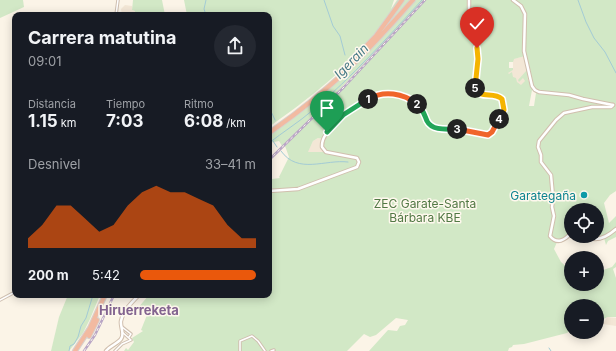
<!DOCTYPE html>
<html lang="es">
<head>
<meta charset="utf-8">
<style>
	:root { --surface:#171b24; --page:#242831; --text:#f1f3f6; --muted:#9ea1a6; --accent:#ea580c }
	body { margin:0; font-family:Inter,sans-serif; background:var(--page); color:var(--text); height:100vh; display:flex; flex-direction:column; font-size:15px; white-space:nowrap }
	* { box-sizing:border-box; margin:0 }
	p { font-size:13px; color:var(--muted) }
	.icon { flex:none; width:22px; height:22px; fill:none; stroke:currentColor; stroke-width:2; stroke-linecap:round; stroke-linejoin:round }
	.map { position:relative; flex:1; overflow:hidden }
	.details { position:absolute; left:12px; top:12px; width:260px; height:286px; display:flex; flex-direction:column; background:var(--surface); border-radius:8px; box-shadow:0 2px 10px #0003 }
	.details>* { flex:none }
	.tools { position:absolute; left:564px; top:203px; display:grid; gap:8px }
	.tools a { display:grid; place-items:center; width:40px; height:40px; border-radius:50%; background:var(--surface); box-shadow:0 2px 10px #0003; font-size:20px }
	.pin { position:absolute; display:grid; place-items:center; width:34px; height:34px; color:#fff; margin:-41px -17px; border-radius:50% 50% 50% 0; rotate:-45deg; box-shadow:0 0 4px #0007 }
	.pin .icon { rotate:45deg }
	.km { position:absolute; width:20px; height:20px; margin:-10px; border-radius:50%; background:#222; color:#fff; font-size:11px; line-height:20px; text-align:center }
	.round { display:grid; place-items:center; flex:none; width:42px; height:42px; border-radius:21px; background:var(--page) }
	.headline { display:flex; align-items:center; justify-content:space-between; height:68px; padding:0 16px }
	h1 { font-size:18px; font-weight:700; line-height:30px }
	.stats { display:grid; grid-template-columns:repeat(3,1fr); gap:6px; height:68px; padding:4px 16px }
	.stats div { display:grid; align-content:center }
	.stats b { font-size:17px; font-weight:700 }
	.stats small { font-size:11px; font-weight:400 }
	.stats p { font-size:11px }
	.chart { height:112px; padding:8px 16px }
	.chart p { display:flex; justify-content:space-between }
	.chart svg { width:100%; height:72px; margin-top:4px; fill:var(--accent); opacity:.7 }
	ul { padding:0 16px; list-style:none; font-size:13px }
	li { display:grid; grid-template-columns:64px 48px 1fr; align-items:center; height:30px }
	li i { height:10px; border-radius:5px; background:var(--accent) }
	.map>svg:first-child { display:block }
	.residential { fill:#f3e7d6 }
	.green { fill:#d2e8c6; fill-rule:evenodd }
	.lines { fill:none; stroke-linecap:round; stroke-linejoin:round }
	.stream { stroke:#a3cbd5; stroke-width:1 }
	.street-casing { stroke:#cfbfb0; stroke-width:3.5 }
	.secondary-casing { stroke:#d1bfae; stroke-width:4.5 }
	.highway-casing { stroke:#d8d1cd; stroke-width:6 }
	.street { stroke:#fff; stroke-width:1.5 }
	.secondary { stroke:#fff; stroke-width:2.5 }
	.highway { stroke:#f2baa1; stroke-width:4 }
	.rail-casing { stroke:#b8a5c5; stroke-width:2.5 }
	.rail { stroke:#fef8ed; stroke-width:1; stroke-dasharray:3; stroke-linecap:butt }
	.split-1-casing { stroke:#fff; stroke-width:8 }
	.split-2-casing { stroke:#fff; stroke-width:8 }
	.split-3-casing { stroke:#fff; stroke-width:8 }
	.split-4-casing { stroke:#fff; stroke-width:8 }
	.split-5-casing { stroke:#fff; stroke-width:8 }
	.split-6-casing { stroke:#fff; stroke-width:8 }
	.split-1 { stroke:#22a559; stroke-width:5 }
	.split-2 { stroke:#f0652b; stroke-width:5 }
	.split-3 { stroke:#22a559; stroke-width:5 }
	.split-4 { stroke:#f0652b; stroke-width:5 }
	.split-5 { stroke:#f5b400; stroke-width:5 }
	.split-6 { stroke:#f5b400; stroke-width:5 }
	.culture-dot { fill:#0f9aa8; stroke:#fef8ed; stroke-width:1.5 }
	.labels { text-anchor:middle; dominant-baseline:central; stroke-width:3; stroke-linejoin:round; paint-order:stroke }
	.culture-label { font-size:12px; fill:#0d838f; stroke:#fef8ed; text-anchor:end }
	.park-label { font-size:12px; fill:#527945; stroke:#fef8ed }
	.water-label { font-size:13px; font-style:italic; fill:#477986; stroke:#fef8ed }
	.neighbourhood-label { font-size:13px; font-weight:bold; fill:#836490; stroke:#fef8ed }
</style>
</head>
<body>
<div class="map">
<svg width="616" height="351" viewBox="0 0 616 351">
	<rect width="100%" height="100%" fill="#fbf4e7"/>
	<g class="residential">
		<path d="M125,5L132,6V10L135,11V15H122L121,9Z"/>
		<path d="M525,56L531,80L520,87L507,73L513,70V59Z"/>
		<path d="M318,138L323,139L327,152L307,153L313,141Z"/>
		<path d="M607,317L616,318V326L603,324Z"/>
	</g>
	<g class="green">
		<path d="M0,0H23L24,7L0,18Z"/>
		<path d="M133,0H162L165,15H135V11L132,10Z"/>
		<path d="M184,0H394L391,9L397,0H400C393,10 386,20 379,30C350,67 307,100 269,127V15H187Z"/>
		<path d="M404,0H411L375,40Z"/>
		<path d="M416,0H424L340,89L282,146L279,141L269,143V135C295,117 320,97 344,76C369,52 392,26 416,0Z"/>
		<path d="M426,0H616V191L610,195L604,203L609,223L616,216V237L608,241L606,245L604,238C596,239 590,241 584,236H597V210H571V235L565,240L557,242L554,249L561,262L571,271V284H597V272L612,267L616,262V267L613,269L616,278V319V317H607L606,318L600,320L597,322V306H571V330L567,333L524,344L513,345L512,347L509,348L508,351H369L388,330L397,331L400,326L405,325L408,320L396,318L376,335L370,337L364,334L347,351H124L126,348L128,350L134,342L132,338L143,331L141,330L147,315L137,309L149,295H269V192L272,190L269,189V188L272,185V179L280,178L279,177L289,157L285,146L338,94ZM525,56L531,80L528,81L527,70L518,80L519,82L523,78L525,81L521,85L517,82L516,78L513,77L512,72L509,74L508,73L513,70V68H509V62H513L514,59ZM532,90L536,93L534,106H529ZM318,138L323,139L322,147L325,152H308L313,141Z"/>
		<path d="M68,295H100L90,319L83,333L69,351H51L59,317Z"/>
	</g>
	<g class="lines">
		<g class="stream">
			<path d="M324,0L333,26L340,36L345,55"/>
			<path d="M578,0L586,22L594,38L605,52L616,73"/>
			<path d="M206,15L204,9L206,0"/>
			<path d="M269,107L275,120"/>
			<path d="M273,141L277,147"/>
			<path d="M269,143C283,132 299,122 313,110C352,77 387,38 422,0"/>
			<path d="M281,151C298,175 325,159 348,162"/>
			<path d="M549,348L551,351"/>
			<path d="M69,351L70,346L74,344L78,337L81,326L86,318L93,295"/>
		</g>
		<g class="street-casing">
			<g id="street">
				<path d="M116,15L118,0"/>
				<path d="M0,300L15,292"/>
				<path d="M122,327L131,334L129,337"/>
				<path d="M115,351L122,344L131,340L122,332"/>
				<path d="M240,351V341L252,336L258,341L265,351"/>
				<path d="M271,351L274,350"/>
			</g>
		</g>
		<g class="secondary-casing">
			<g id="secondary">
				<path d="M513,0L521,6L525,14L524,51L532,86L535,90L539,92L569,95L583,99L613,105"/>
				<path d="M269,191L298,189L357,167L359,162L357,158L326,152L322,147C321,136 332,127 339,119C344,114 350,110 356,107C363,102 370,97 377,95C391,90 410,96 420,106C425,112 425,123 432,127C441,132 453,128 462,129C471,131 484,138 492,133C494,130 494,127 496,124C499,117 511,102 498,96C492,93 487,96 482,95C478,94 477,92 475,89L478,54L469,20V0"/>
				<path d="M571,233C565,240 557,245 550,236L554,216L552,207L553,197L551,175L541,162V155L538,147L539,141L556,120L564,113L592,107H611L613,105"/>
				<path d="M586,236C596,243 608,236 616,229"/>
				<path d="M106,351C110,346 117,344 121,339C125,334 120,327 121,321C123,311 132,302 139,295"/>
			</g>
		</g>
		<g class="highway-casing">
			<g id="highway">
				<path d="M346,67L376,36L402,0"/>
				<path d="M269,133C299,112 328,89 354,63C375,43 394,21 413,0"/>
				<path d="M89,336L97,320"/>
				<path d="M75,351L90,328L105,295"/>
			</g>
		</g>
		<use href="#street" class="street"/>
		<use href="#secondary" class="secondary"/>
		<use href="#highway" class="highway"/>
		<g class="rail-casing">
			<g id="rail">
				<path d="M269,160L344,87L425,0"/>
				<path d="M84,351L95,335L114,295"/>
			</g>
		</g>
		<use href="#rail" class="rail"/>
	</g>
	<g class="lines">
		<g class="split-1-casing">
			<path id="split-1" d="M327,132L343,115L368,99"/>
		</g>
		<g class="split-2-casing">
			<path id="split-2" d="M368,99C384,90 403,93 417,104"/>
		</g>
		<g class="split-3-casing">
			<path id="split-3" d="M417,104C423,109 424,114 427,121C432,131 447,129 457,129"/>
		</g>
		<g class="split-4-casing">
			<path id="split-4" d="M457,129L488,135L492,132L499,119"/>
		</g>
		<g class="split-5-casing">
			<path id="split-5" d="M475,88C480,100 493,91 502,99L504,110L499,119"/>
		</g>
		<g class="split-6-casing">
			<path id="split-6" d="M475,88L478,59L477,48"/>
		</g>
		<use href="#split-1" class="split-1"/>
		<use href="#split-2" class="split-2"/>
		<use href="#split-3" class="split-3"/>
		<use href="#split-4" class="split-4"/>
		<use href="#split-5" class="split-5"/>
		<use href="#split-6" class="split-6"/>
	</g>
	<circle class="culture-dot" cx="584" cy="195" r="4"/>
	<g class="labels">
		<g class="culture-label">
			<text x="576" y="195">Garategaña</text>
		</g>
		<g class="park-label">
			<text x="425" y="203">ZEC Garate-Santa<tspan x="425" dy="14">Bárbara KBE</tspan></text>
		</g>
		<g class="water-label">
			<text transform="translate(351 61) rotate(-46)">Igerain</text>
		</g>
		<g class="neighbourhood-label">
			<text x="139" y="310">Hiruerreketa</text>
		</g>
	</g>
</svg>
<div class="tools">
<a><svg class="icon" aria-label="locate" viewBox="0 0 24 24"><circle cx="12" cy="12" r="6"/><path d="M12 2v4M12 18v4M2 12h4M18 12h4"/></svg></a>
<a>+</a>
<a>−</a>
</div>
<div class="pin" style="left:327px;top:132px;background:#1e9e55"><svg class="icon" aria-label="arrive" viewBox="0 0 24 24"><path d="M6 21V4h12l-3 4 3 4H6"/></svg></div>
<div class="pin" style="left:477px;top:48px;background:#d93025"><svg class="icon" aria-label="check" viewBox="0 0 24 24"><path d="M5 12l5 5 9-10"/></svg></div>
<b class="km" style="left:368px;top:99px">1</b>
<b class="km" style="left:417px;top:104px">2</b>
<b class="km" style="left:457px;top:129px">3</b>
<b class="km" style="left:499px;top:119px">4</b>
<b class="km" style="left:475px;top:88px">5</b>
<section class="details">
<div class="headline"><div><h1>Carrera matutina</h1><p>09:01</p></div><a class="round"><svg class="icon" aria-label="share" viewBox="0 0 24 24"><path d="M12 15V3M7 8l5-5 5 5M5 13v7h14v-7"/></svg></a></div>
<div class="stats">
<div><p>Distancia</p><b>1.15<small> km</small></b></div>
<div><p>Tiempo</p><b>7:03</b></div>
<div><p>Ritmo</p><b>6:08<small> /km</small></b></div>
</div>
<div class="chart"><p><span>Desnivel</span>33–41 m</p>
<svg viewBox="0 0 160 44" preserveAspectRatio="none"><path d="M0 44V38L10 30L20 18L30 18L40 26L50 34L60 30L70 18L80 10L90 6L100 10L110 10L120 14L130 18L140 30L150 38L160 38V44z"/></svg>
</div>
<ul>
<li><b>200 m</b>5:42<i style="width:100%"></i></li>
</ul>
</section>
</div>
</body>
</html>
